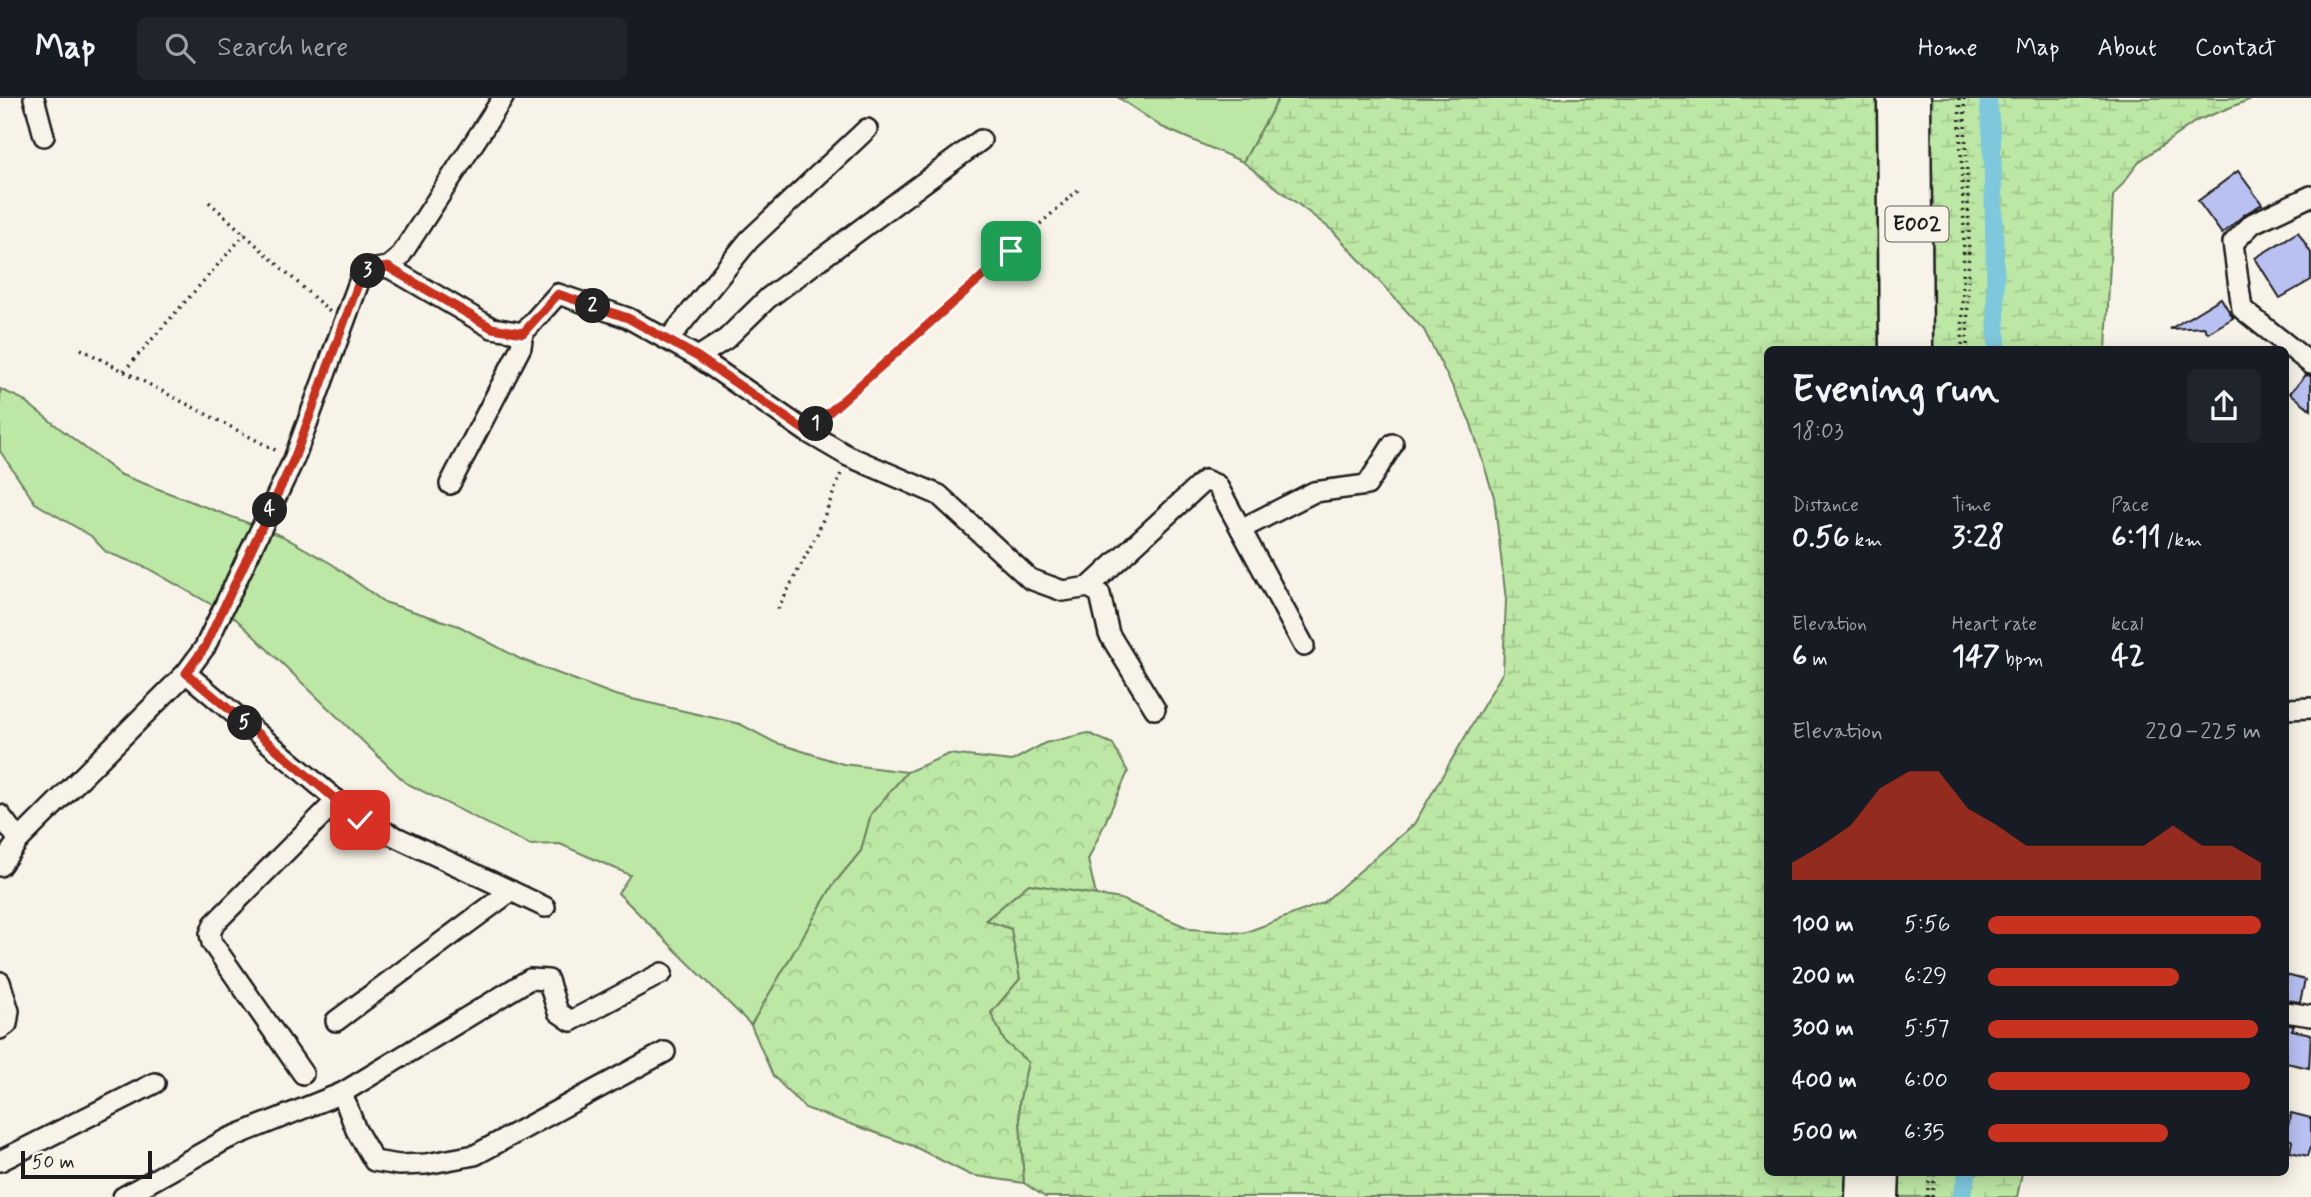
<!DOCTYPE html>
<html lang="en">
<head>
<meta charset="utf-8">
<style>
	:root { --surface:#171b24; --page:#20242c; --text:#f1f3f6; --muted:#9ea1a6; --line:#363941; --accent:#c8321e }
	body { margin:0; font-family:Mynerve,sans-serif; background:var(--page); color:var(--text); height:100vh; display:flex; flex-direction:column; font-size:26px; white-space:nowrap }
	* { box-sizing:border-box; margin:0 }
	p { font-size:23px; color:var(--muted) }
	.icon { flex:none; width:38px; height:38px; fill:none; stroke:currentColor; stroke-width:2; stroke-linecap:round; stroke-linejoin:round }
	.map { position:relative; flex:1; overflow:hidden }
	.sheet { position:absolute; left:1764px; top:248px; width:525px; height:830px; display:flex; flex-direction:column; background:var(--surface); border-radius:10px; box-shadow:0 4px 18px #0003 }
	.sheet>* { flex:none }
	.scale { position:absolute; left:21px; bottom:18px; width:131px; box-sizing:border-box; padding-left:7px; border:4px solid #1c1c1c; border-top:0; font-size:19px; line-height:24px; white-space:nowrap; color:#1c1c1c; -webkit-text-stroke:5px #f7f3e8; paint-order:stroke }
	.pin { position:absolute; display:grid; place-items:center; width:60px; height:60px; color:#fff; margin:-30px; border-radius:14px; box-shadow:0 4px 10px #0006 }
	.km { position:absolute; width:35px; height:35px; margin:-18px; border-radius:50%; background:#222; color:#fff; font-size:19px; line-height:35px; text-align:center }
	.round { display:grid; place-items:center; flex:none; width:74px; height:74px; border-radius:10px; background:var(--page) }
	.overview { display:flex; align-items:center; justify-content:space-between; height:119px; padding:0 28px }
	h1 { font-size:38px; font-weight:800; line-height:52px }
	.stats { display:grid; grid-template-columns:repeat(3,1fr); gap:10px; height:119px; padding:7px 28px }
	.stats div { display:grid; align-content:center }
	.stats b { font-size:30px; font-weight:800 }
	.stats small { font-size:19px; font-weight:400 }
	.stats p { font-size:19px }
	.chart { height:196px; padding:14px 28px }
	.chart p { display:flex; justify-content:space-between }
	.chart svg { width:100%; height:126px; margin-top:7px; fill:var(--accent); opacity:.7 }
	ul { padding:0 28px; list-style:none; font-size:23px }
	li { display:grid; grid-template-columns:112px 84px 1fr; align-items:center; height:52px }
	li i { height:18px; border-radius:9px; background:var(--accent) }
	header { display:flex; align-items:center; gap:42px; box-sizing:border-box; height:98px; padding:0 35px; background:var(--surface); border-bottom:2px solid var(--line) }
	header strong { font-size:33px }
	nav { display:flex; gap:38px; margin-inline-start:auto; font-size:24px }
	.search { width:490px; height:63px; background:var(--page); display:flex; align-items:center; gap:18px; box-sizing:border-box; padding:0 24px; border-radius:10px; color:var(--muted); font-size:26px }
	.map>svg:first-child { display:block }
	.grass { fill:#bde7a4; stroke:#6c8260; stroke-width:2 }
	.forest { fill:url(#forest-crowns); stroke:#6c8260; stroke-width:2 }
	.wetland { fill:url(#wetland-marsh); stroke:#6c8260; stroke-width:2 }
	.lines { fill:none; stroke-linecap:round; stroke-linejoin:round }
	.canal { stroke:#7dc8dd; stroke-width:18 }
	.building { fill:#b9c1f3; stroke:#1c1c1c; stroke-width:2 }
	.minor-casing { stroke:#1c1c1c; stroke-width:24 }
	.highway-casing { stroke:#1c1c1c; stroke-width:33 }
	.path { stroke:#1c1c1c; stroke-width:3.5; stroke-dasharray:2 5; stroke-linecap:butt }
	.minor { stroke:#f7f3e8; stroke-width:19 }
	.highway { stroke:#f7f3e8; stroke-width:28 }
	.route-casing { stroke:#fff; stroke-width:14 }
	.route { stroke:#c8321e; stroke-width:9 }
	.labels { text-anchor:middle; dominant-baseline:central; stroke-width:7; stroke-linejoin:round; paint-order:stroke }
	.shield { fill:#f7f3e8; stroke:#5e5c59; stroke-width:2 }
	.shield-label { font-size:21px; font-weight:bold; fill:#1c1c1c }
</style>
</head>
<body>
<header>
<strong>Map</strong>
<div class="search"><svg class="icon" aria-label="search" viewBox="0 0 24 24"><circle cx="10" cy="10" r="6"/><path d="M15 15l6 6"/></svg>Search here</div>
<nav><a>Home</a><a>Map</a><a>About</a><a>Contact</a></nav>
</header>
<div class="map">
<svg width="2311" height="1099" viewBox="0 0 2311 1099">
	<defs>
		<pattern id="forest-crowns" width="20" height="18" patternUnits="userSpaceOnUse" patternTransform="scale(1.75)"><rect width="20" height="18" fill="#bde7a4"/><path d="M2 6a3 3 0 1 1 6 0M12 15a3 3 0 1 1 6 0" fill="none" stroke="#a2c68d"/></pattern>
		<pattern id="wetland-marsh" width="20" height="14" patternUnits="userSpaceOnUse" patternTransform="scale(1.75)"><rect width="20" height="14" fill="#bde7a4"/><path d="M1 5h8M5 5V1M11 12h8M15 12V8" fill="none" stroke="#a2c68d"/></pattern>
	</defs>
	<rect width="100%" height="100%" fill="#f7f3e8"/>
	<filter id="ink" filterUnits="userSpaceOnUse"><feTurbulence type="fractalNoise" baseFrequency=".0143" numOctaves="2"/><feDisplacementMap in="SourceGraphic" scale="14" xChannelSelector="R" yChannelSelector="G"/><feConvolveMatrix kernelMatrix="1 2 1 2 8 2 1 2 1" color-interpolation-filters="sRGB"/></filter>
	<g filter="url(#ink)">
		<g class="grass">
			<path d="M1119,0H1279L1243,64L1162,29Z"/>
			<path d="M0,291L22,301L119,376L282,438L332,466L384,504L459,528L520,561L615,597L740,626L774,644L843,666L907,674L871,716L861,753L833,787L751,927L618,795L630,777L560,746L530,747L406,685L235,520L147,470L106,454L91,438L35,405L0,353Z"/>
		</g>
		<path class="forest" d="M1088,635L1113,646L1128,674L1088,762L1096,797L1029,786L986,822L1011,831L1020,881L991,915L1005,944L1028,964L1019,1006L1024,1085L970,1077L913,1048L805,1010L773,978L751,927L833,787L861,753L871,716L907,674L949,656L1012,663L1045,645Z"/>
		<path class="wetland" d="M1279,0H2254L2196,23L2140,63L2113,98L2106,252H1768V1074L2022,1075L2017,1099H1045L1024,1085L1019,1006L1028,964L1005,944L991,915L1020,881L1011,831L986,822L1029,786L1121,801L1191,831L1244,835L1323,805L1414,726L1503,574L1506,502L1494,399L1470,323L1424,232L1333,133L1243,64Z"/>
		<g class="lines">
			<g class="canal">
				<path d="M1988,0L1992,41L1997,252"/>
				<path d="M1961,1099L1968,1074"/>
			</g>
		</g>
		<g class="building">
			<path d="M2238,73L2262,106L2245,116L2222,136L2198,103Z"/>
			<path d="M2298,134L2311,155V182L2280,200L2255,160Z"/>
			<path d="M2221,200L2233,220L2208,235L2204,229L2170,231Z"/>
			<path d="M2306,277L2311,278V312L2290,295Z"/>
			<path d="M2286,877L2305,882L2300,904L2286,902Z"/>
			<path d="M2286,926L2294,928L2292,932L2311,936L2309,970L2286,965Z"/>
			<path d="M2291,1015L2311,1020V1049L2308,1058L2290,1054L2292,1043L2286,1039V1036Z"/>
		</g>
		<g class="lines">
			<g class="minor-casing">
				<g id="minor">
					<path d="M34,0L44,38"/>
					<path d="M2311,98L2253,125L2233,145L2242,211L2311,266"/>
					<path d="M388,169L492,230L523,235L558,196L628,220L698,259L807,334L848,358L939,397L1030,481L1063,493L1089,489L1100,496L1109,536L1155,611"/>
					<path d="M668,242L749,142L867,31"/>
					<path d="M698,259L726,241L768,200L981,42"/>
					<path d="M450,386L521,249L523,235"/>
					<path d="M1241,431L1314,394L1367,387L1393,346"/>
					<path d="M1089,489L1205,382L1217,387L1304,548"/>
					<path d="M186,575L360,722L545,809"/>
					<path d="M2286,611L2311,610"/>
					<path d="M0,717L19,742"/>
					<path d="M0,768L19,742L186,575L205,549L294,361L363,173L388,169L399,160L503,0"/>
					<path d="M0,884L9,913L7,926L0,931"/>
					<path d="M2286,914L2311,918"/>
					<path d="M336,923L511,793"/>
					<path d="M303,976L212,845L210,836L214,826L337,702"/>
					<path d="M342,995L356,1032L374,1063L399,1067L426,1066L475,1057L665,954"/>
					<path d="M0,1063L155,985"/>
					<path d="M123,1099L227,1041L342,995L530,881L548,882L558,914L571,923L662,875"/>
				</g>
			</g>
			<g class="highway-casing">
				<g id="highway">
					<path d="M1892,0L1894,252"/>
					<path d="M1916,0L1918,252"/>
					<path d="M1860,1099L1861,1074"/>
					<path d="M1884,1099L1885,1074"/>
				</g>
			</g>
			<g class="path">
				<path d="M1959,0L1964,129L1962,252"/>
				<path d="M1964,0L1969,129L1967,252"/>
				<path d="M209,104L330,214"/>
				<path d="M81,251L279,354"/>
				<path d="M124,273L245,136"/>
				<path d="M821,322L1078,92"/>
				<path d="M778,511L818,434L842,373"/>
				<path d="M1927,1099L1930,1074"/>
				<path d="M1932,1099L1935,1074"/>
			</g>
			<use href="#minor" class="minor"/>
			<use href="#highway" class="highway"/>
		</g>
	</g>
	<g class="lines" filter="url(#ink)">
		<g class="route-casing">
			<path id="route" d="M360,722L186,575L205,549L294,361L363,173L388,169L492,230L523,235L558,196L628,220L698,259L807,334L1011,153"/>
		</g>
		<use href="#route" class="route"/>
	</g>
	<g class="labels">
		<rect class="shield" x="1885.5" y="108.5" width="63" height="35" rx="5"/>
		<g class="shield-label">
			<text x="1917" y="126">E002</text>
		</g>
	</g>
</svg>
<div class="scale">50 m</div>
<div class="pin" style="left:1011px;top:153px;background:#1e9e55"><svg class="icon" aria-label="arrive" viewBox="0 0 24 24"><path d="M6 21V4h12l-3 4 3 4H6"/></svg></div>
<div class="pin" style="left:360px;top:722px;background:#d93025"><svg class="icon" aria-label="check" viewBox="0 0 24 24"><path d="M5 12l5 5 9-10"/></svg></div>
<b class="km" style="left:816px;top:326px">1</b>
<b class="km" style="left:593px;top:208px">2</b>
<b class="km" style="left:368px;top:173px">3</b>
<b class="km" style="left:270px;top:412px">4</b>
<b class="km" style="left:245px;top:625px">5</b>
<section class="sheet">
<div class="overview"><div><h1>Evening run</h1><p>18:03</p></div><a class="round"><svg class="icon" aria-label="share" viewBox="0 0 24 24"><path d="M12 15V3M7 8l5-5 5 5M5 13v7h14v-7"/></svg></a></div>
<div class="stats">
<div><p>Distance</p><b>0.56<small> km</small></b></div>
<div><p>Time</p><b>3:28</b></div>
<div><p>Pace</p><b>6:11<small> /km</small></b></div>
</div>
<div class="stats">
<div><p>Elevation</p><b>6<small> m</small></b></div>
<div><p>Heart rate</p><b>147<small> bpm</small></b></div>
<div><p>kcal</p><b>42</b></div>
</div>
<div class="chart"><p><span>Elevation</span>220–225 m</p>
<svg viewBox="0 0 160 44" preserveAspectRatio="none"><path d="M0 44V38L10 32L20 25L30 12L40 6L50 6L60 19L70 25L80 32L90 32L100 32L110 32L120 32L130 25L140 32L150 32L160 38V44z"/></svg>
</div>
<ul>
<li><b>100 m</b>5:56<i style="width:100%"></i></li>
<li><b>200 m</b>6:29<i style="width:70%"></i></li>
<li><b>300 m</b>5:57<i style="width:99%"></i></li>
<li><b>400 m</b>6:00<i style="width:96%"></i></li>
<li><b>500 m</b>6:35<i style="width:66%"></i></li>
</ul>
</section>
</div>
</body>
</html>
